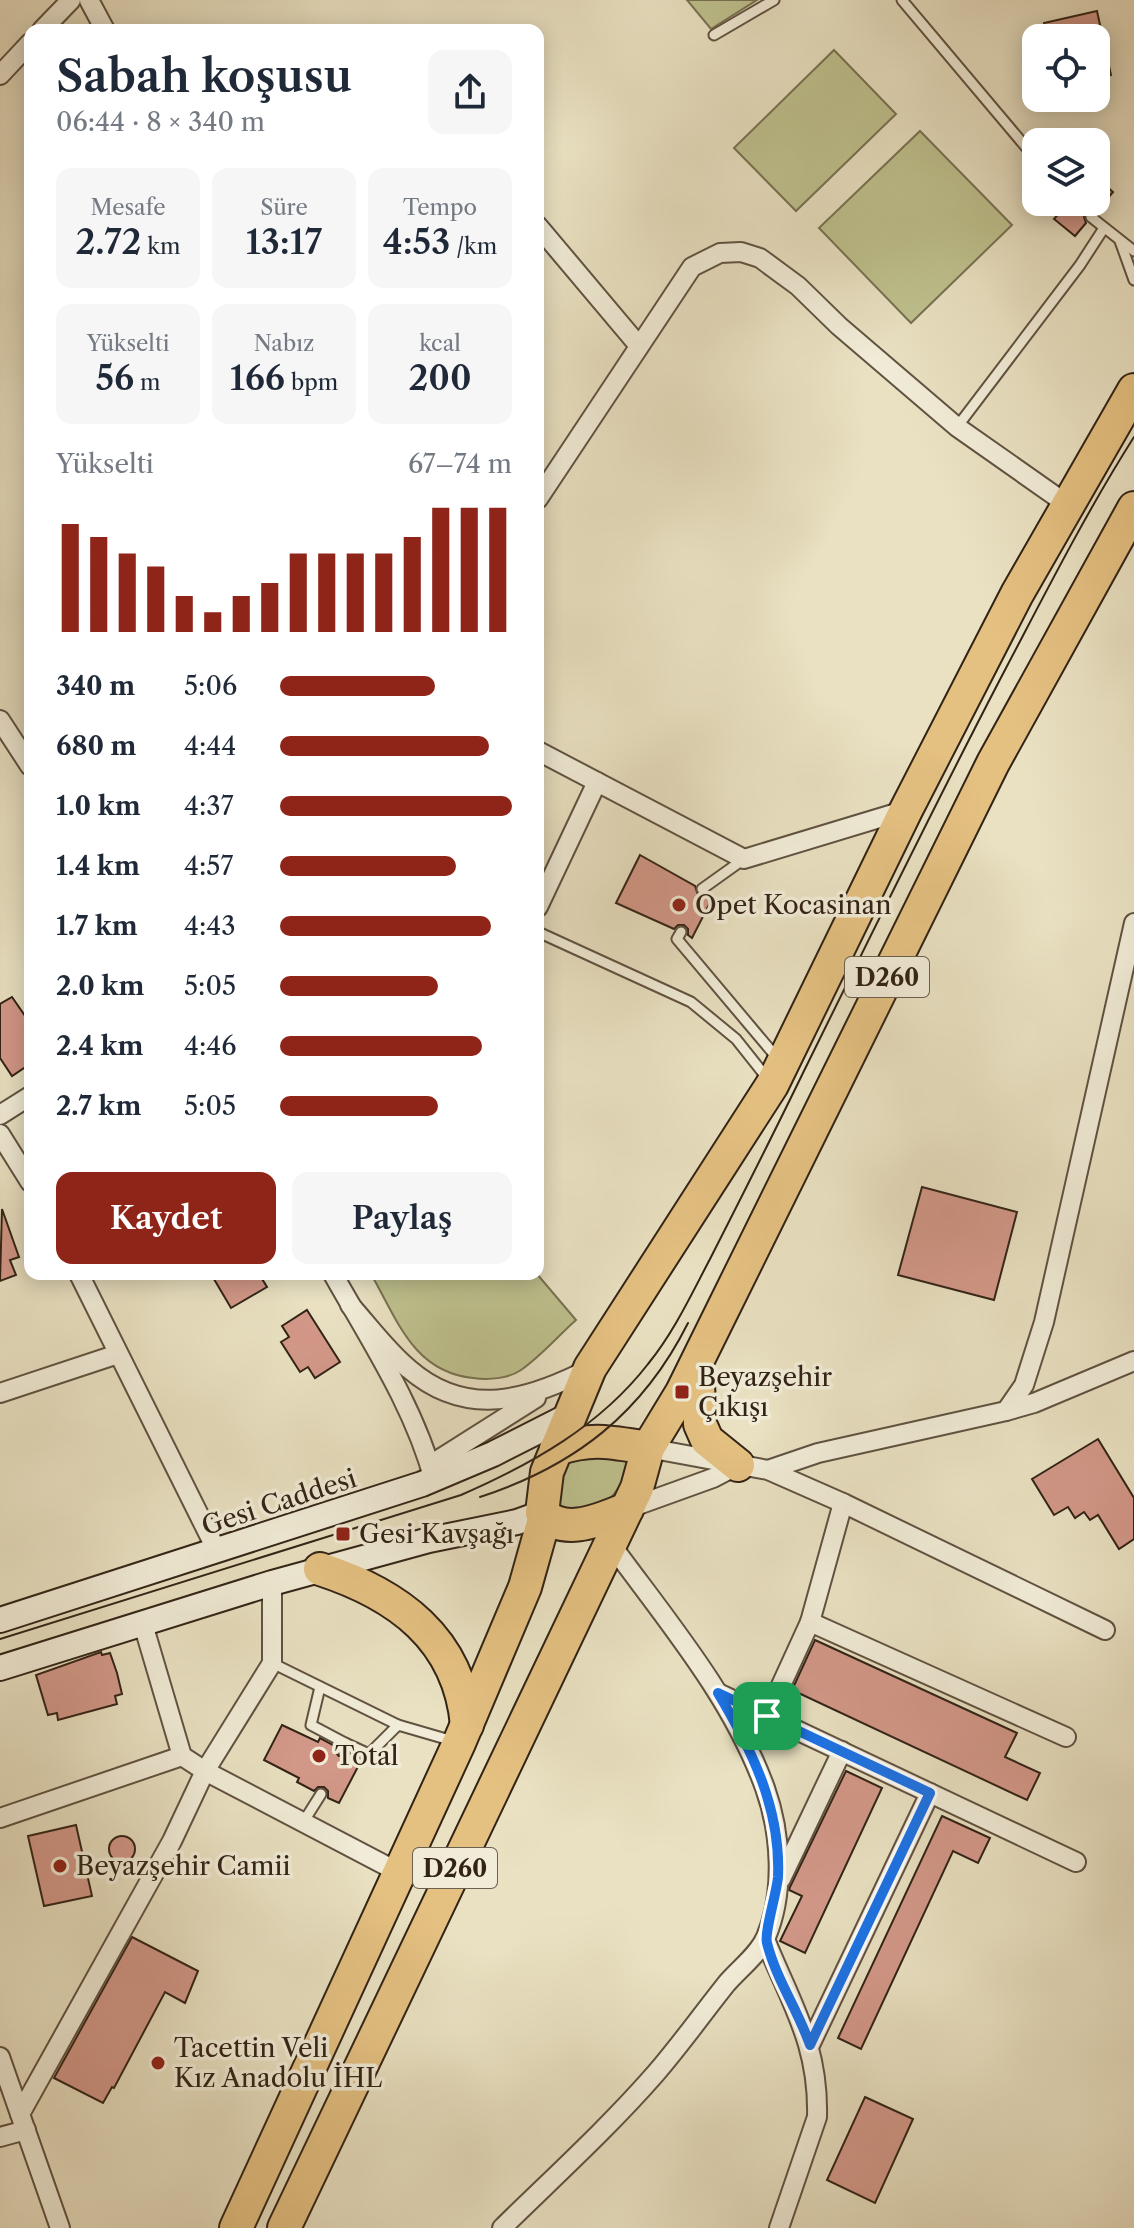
<!DOCTYPE html>
<html lang="tr">
<head>
<meta charset="utf-8">
<style>
	:root { --surface:#fff; --page:#f6f6f7; --text:#1f2937; --muted:#747a83; --accent:#8f2418 }
	body { margin:0; font-family:"Libre Caslon Text",serif; background:var(--page); color:var(--text); height:100vh; display:flex; flex-direction:column; font-size:30px; white-space:nowrap }
	* { box-sizing:border-box; margin:0 }
	p { font-size:26px; color:var(--muted) }
	.icon { flex:none; width:44px; height:44px; fill:none; stroke:currentColor; stroke-width:2; stroke-linecap:round; stroke-linejoin:round }
	.map { position:relative; flex:1; overflow:hidden }
	.details { position:absolute; left:24px; top:24px; width:520px; height:1256px; display:flex; flex-direction:column; background:var(--surface); border-radius:16px; box-shadow:0 4px 20px #0003 }
	.details>* { flex:none }
	.tools { position:absolute; left:1022px; top:24px; display:grid; gap:16px }
	.tools a { display:grid; place-items:center; width:88px; height:88px; border-radius:16px; background:var(--surface); box-shadow:0 4px 20px #0003; font-size:40px }
	.pin { position:absolute; display:grid; place-items:center; width:68px; height:68px; color:#fff; margin:-34px; border-radius:16px; box-shadow:0 4px 12px #0006 }
	.round { display:grid; place-items:center; flex:none; width:84px; height:84px; border-radius:16px; background:var(--page) }
	.headline { display:flex; align-items:center; justify-content:space-between; height:136px; padding:0 32px }
	h1 { font-size:44px; font-weight:600; line-height:60px }
	.figures { display:grid; grid-template-columns:repeat(3,1fr); gap:12px; height:136px; padding:8px 32px }
	.figures div { display:grid; align-content:center; border-radius:16px; background:var(--page); text-align:center }
	.figures b { font-size:34px; font-weight:600 }
	.figures small { font-size:22px; font-weight:400 }
	.figures p { font-size:22px }
	.chart { height:224px; padding:16px 32px }
	.chart p { display:flex; justify-content:space-between }
	.chart svg { width:100%; height:144px; margin-top:8px; stroke:var(--accent); stroke-width:6 }
	.button { display:flex; gap:16px; margin-top:auto; padding:16px 32px }
	.button a { flex:1; height:92px; border-radius:16px; background:var(--accent); color:#fff; font-size:32px; font-weight:600; line-height:92px; text-align:center }
	.button a+a { background:var(--page); color:var(--text) }
	ul { padding:0 32px; list-style:none; font-size:26px }
	li { display:grid; grid-template-columns:128px 96px 1fr; align-items:center; height:60px }
	li i { height:20px; border-radius:10px; background:var(--accent) }
	.map>svg:first-child { display:block }
	.green { fill:#bec18e; stroke:#787252; stroke-width:2 }
	.building { fill:#d39889; stroke:#322316; stroke-width:2 }
	.lines { fill:none; stroke-linecap:round; stroke-linejoin:round }
	.lane-casing { stroke:#605241; stroke-width:13 }
	.street-casing { stroke:#605241; stroke-width:22 }
	.secondary-casing { stroke:#322316; stroke-width:28 }
	.highway-casing { stroke:#322316; stroke-width:36 }
	.lane { stroke:#f1ecd7; stroke-width:9 }
	.street { stroke:#f1ecd7; stroke-width:18 }
	.secondary { stroke:#f1ecd7; stroke-width:24 }
	.highway { stroke:#e4c081; stroke-width:32 }
	.tram { stroke:#322316; stroke-width:2 }
	.route-casing { stroke:#fff; stroke-width:16 }
	.route { stroke:#1a73e8; stroke-width:10 }
	.poi-dot { fill:#8f2418; stroke:#f1ecd7; stroke-width:3 }
	.labels { text-anchor:middle; dominant-baseline:central; stroke-width:7; stroke-linejoin:round; paint-order:stroke }
	.shield { fill:#f1ecd7; stroke:#6b5f50; stroke-width:2 }
	.shield-label { font-size:24px; font-weight:bold; fill:#322316 }
	.poi-label { font-size:26px; fill:#322316; stroke:#f1ecd7; text-anchor:start }
	.street-label { font-size:26px; fill:#322316; stroke:#f1ecd7 }
</style>
</head>
<body>
<div class="map">
<svg width="1134" height="2228" viewBox="0 0 1134 2228">
	<rect width="100%" height="100%" fill="#e9e1c2"/>
	<filter id="stains"><feTurbulence type="fractalNoise" baseFrequency=".0025" numOctaves="4"/><feColorMatrix values="0 0 0 0 .2 0 0 0 0 .09 0 0 0 0 .02 0 0 0 .5 -.17"/></filter>
	<radialGradient id="worn" r=".72"><stop offset=".6" stop-color="#630" stop-opacity="0"/><stop offset="1" stop-color="#630" stop-opacity=".3"/></radialGradient>
	<g class="green">
		<path d="M687,0H757L711,29Z"/>
		<path d="M834,50L896,114L796,211L734,148Z"/>
		<path d="M920,131L1012,225L911,323L819,228Z"/>
		<path d="M371,1274H537L576,1320C558,1336 541,1356 521,1370C508,1379 488,1380 473,1378C413,1372 397,1319 371,1274Z"/>
		<path d="M620,1452L631,1463C611,1507 606,1507 559,1511L560,1460Z"/>
	</g>
	<g class="building">
		<path d="M1097,11L1111,75L1096,78V38H1047L1044,23Z"/>
		<path d="M1096,177L1113,192L1096,212L1091,210L1086,212L1084,217L1086,223L1075,236L1054,219L1069,202H1096Z"/>
		<path d="M640,855L695,886L698,895L709,893L714,895L692,938L688,935V929L684,925H678L674,929L616,903Z"/>
		<path d="M12,997L30,1023V1064L12,1076L0,1058V1004Z"/>
		<path d="M922,1187L1017,1212L994,1300L898,1275Z"/>
		<path d="M2,1209L19,1257L10,1260L16,1275L0,1281Z"/>
		<path d="M211,1274H259L267,1287L231,1308Z"/>
		<path d="M307,1310L340,1362L315,1378L308,1367L300,1372L281,1342L289,1337L282,1326Z"/>
		<path d="M1098,1439L1134,1498V1539L1119,1549L1098,1515L1090,1520L1084,1512L1075,1518L1068,1507L1054,1515L1032,1479Z"/>
		<path d="M815,1640L1017,1733L1005,1757L1040,1773L1027,1800L792,1690Z"/>
		<path d="M101,1652L102,1655L110,1653L117,1673L122,1694L115,1696L117,1704L58,1720L57,1713L48,1715L36,1675Z"/>
		<path d="M282,1725L318,1742L320,1738L335,1746V1752L339,1756L348,1753L362,1759L339,1803L328,1798V1791L324,1787H318L314,1791L297,1782L299,1778L264,1760Z"/>
		<path d="M846,1771L882,1788L805,1953L780,1941L802,1896L789,1890L790,1887Z"/>
		<path d="M942,1816L990,1838L978,1863L953,1851L861,2049L838,2038Z"/>
		<path d="M76,1825L92,1896L44,1906L28,1836Z"/>
		<circle cx="122" cy="1849" r="13"/>
		<path d="M132,1937L198,1971L185,2003L165,1992L114,2088L112,2087L103,2103L54,2078Z"/>
		<path d="M865,2097L913,2119L875,2203L827,2180Z"/>
	</g>
	<g class="lines">
		<g class="lane-casing">
			<g id="lane">
				<path d="M902,0L1036,159"/>
				<path d="M714,35L774,0"/>
				<path d="M1091,217L1134,251"/>
				<path d="M1120,241L1134,280"/>
				<path d="M957,427L1080,265L1104,228"/>
				<path d="M702,889L744,859"/>
				<path d="M538,932L691,1002L736,1039L767,1078"/>
				<path d="M681,932L677,939L778,1059"/>
				<path d="M272,1663L398,1725"/>
				<path d="M320,1687L311,1725L345,1743"/>
				<path d="M342,1749L345,1743L369,1754L398,1725L453,1741"/>
				<path d="M304,1821L321,1794"/>
			</g>
		</g>
		<g class="street-casing">
			<g id="street">
				<path d="M89,0L105,30"/>
				<path d="M42,30L71,0"/>
				<path d="M0,75L30,43"/>
				<path d="M538,226L639,346"/>
				<path d="M538,499L692,267L720,253L741,252L760,258L798,286L839,326L957,427L1068,505"/>
				<path d="M0,720L30,766"/>
				<path d="M538,751L744,859L906,810"/>
				<path d="M538,907L597,782"/>
				<path d="M0,1115L30,1096"/>
				<path d="M0,1134L30,1182"/>
				<path d="M79,1274L217,1551"/>
				<path d="M333,1274C370,1340 414,1406 434,1480"/>
				<path d="M350,1305C369,1326 387,1351 409,1369C467,1419 528,1400 589,1369"/>
				<path d="M0,1393L118,1354"/>
				<path d="M1006,1411L1024,1385L1044,1322L1134,923"/>
				<path d="M648,1448L768,1470L843,1503L1105,1630"/>
				<path d="M430,1465L536,1398"/>
				<path d="M768,1470L818,1453L1006,1411L1034,1403L1134,1361"/>
				<path d="M627,1509L713,1478L738,1465"/>
				<path d="M272,1583V1663L205,1771L400,1873"/>
				<path d="M810,1622L843,1503"/>
				<path d="M718,1693L1076,1862"/>
				<path d="M767,1716L810,1622L1066,1737"/>
				<path d="M0,1818L182,1756"/>
				<path d="M781,1879L842,1751"/>
				<path d="M765,1939C791,2004 819,2044 817,2117L779,2228"/>
				<path d="M810,2045L930,1793"/>
				<path d="M0,2057L60,2228"/>
				<path d="M20,2114L172,1841L205,1771L182,1756L143,1624"/>
				<path d="M0,2137L26,2130"/>
				<path d="M502,2228C554,2177 608,2128 656,2073C681,2044 703,2013 727,1983C739,1969 759,1954 766,1937C785,1892 781,1833 765,1788C732,1697 667,1621 610,1543"/>
			</g>
		</g>
		<g class="secondary-casing">
			<g id="secondary">
				<path d="M0,1620L422,1484L493,1454L568,1416"/>
				<path d="M0,1668L272,1583L429,1540L517,1522L542,1513"/>
			</g>
		</g>
		<g class="highway-casing">
			<g id="highway">
				<path d="M697,1365L700,1424L707,1440L738,1465"/>
				<path d="M556,1449C593,1437 610,1442 648,1448"/>
				<path d="M627,1509C601,1519 565,1537 542,1513L547,1472L590,1368L772,1085L906,810L1017,594L1134,390"/>
				<path d="M320,1569C397,1594 459,1638 467,1725"/>
				<path d="M236,2228L459,1743L525,1587L545,1516"/>
				<path d="M284,2228L637,1488L648,1448L682,1392L993,763L1134,508"/>
			</g>
		</g>
		<use href="#lane" class="lane"/>
		<use href="#street" class="street"/>
		<use href="#secondary" class="secondary"/>
		<use href="#highway" class="highway"/>
		<g class="tram">
			<path d="M480,1497C575,1466 643,1413 688,1323"/>
			<path d="M0,1639L461,1495C532,1464 600,1426 648,1364C674,1332 691,1295 710,1259C741,1198 772,1137 802,1075C869,939 936,802 1006,668C1047,590 1087,511 1134,437"/>
		</g>
	</g>
	<g class="lines">
		<g class="route-casing">
			<path id="route" d="M718,1693L930,1793L810,2045C798,2010 776,1979 767,1943C764,1933 777,1892 778,1877C781,1809 752,1750 718,1693Z"/>
		</g>
		<use href="#route" class="route"/>
	</g>
	<g class="poi-dot">
		<circle cx="679" cy="905" r="8"/>
		<rect x="674" y="1384" width="16" height="16" rx="4"/>
		<rect x="335" y="1526" width="16" height="16" rx="4"/>
		<circle cx="319" cy="1756" r="8"/>
		<circle cx="60" cy="1866" r="8"/>
		<circle cx="158" cy="2063" r="8"/>
	</g>
	<g class="labels">
		<g class="shield">
			<rect x="845" y="957" width="84" height="40" rx="6"/>
			<rect x="413" y="1848" width="84" height="40" rx="6"/>
		</g>
		<g class="shield-label">
			<text x="887" y="977">D260</text>
			<text x="455" y="1868">D260</text>
		</g>
		<g class="poi-label">
			<text x="695" y="905">Opet Kocasinan</text>
			<text x="698" y="1377">Beyazşehir<tspan x="698" dy="30">Çıkışı</tspan></text>
			<text x="359" y="1534">Gesi Kavşağı</text>
			<text x="335" y="1756">Total</text>
			<text x="76" y="1866">Beyazşehir Camii</text>
			<text x="174" y="2048">Tacettin Veli<tspan x="174" dy="30">Kız Anadolu İHL</tspan></text>
		</g>
		<g class="street-label">
			<text transform="translate(279 1502) rotate(-18)">Gesi Caddesi</text>
		</g>
	</g>
	<rect width="100%" height="100%" filter="url(#stains)"/>
	<rect width="100%" height="100%" fill="url(#worn)"/>
</svg>
<div class="tools">
<a><svg class="icon" aria-label="locate" viewBox="0 0 24 24"><circle cx="12" cy="12" r="6"/><path d="M12 2v4M12 18v4M2 12h4M18 12h4"/></svg></a>
<a><svg class="icon" aria-label="layers" viewBox="0 0 24 24"><path d="M12 4l9 5-9 5-9-5zM3 14l9 5 9-5"/></svg></a>
</div>
<div class="pin" style="left:767px;top:1716px;background:#1e9e55"><svg class="icon" aria-label="arrive" viewBox="0 0 24 24"><path d="M6 21V4h12l-3 4 3 4H6"/></svg></div>
<section class="details">
<div class="headline"><div><h1>Sabah koşusu</h1><p>06:44 · 8 × 340 m</p></div><a class="round"><svg class="icon" aria-label="share" viewBox="0 0 24 24"><path d="M12 15V3M7 8l5-5 5 5M5 13v7h14v-7"/></svg></a></div>
<div class="figures">
<div><p>Mesafe</p><b>2.72<small> km</small></b></div>
<div><p>Süre</p><b>13:17</b></div>
<div><p>Tempo</p><b>4:53<small> /km</small></b></div>
</div>
<div class="figures">
<div><p>Yükselti</p><b>56<small> m</small></b></div>
<div><p>Nabız</p><b>166<small> bpm</small></b></div>
<div><p>kcal</p><b>200</b></div>
</div>
<div class="chart"><p><span>Yükselti</span>67–74 m</p>
<svg viewBox="0 0 160 44" preserveAspectRatio="none"><path d="M5 44V11M15 44V15M25 44V20M35 44V24M45 44V33M55 44V38M65 44V33M75 44V29M85 44V20M95 44V20M105 44V20M115 44V20M125 44V15M135 44V6M145 44V6M155 44V6"/></svg>
</div>
<ul>
<li><b>340 m</b>5:06<i style="width:67%"></i></li>
<li><b>680 m</b>4:44<i style="width:90%"></i></li>
<li><b>1.0 km</b>4:37<i style="width:100%"></i></li>
<li><b>1.4 km</b>4:57<i style="width:76%"></i></li>
<li><b>1.7 km</b>4:43<i style="width:91%"></i></li>
<li><b>2.0 km</b>5:05<i style="width:68%"></i></li>
<li><b>2.4 km</b>4:46<i style="width:87%"></i></li>
<li><b>2.7 km</b>5:05<i style="width:68%"></i></li>
</ul>
<div class="button"><a>Kaydet</a><a>Paylaş</a></div>
</section>
</div>
</body>
</html>
